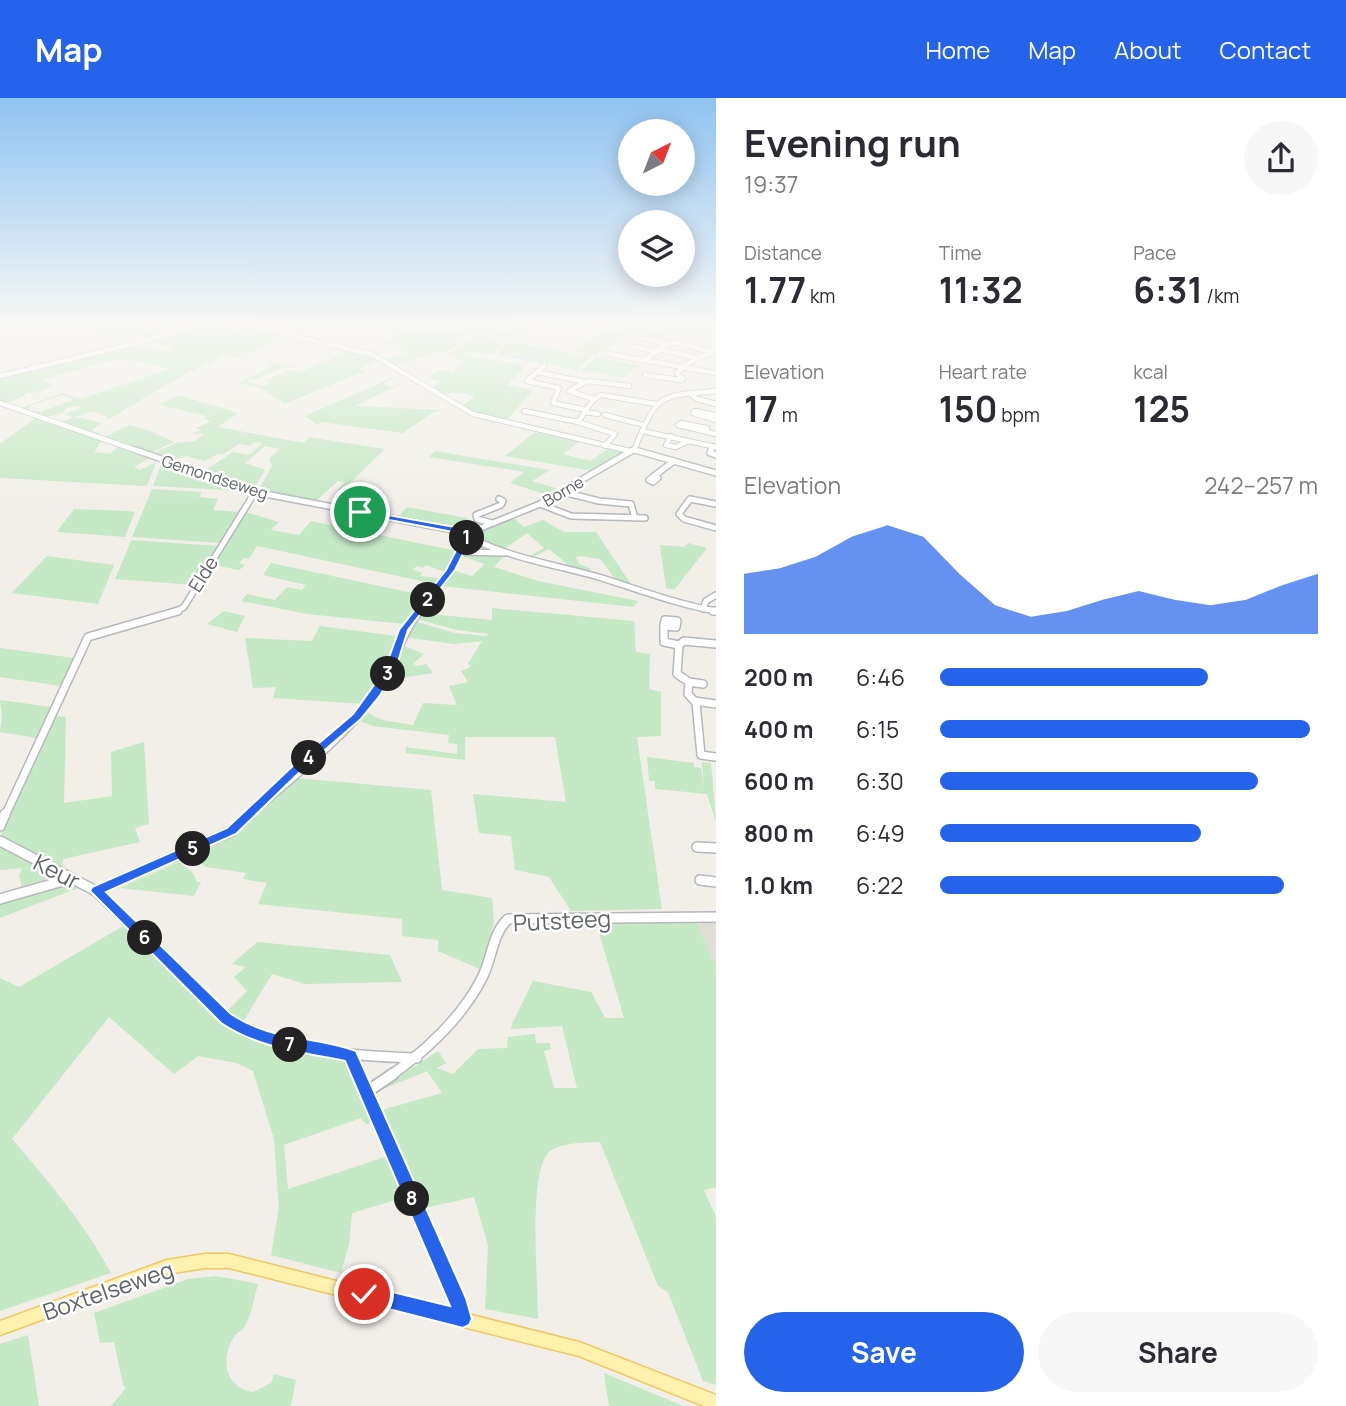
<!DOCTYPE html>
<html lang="en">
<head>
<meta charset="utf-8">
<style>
	:root { --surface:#fff; --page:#f7f7f7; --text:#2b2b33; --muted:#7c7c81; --accent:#2563eb }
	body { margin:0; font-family:Manrope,sans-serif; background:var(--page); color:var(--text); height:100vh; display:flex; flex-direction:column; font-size:26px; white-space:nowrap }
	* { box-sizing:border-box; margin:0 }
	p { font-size:23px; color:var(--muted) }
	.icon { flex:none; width:38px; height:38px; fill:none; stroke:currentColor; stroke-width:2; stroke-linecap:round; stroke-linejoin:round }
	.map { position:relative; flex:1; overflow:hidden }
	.side { display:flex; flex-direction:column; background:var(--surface); width:630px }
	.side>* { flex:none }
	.needle { width:46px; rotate:42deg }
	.tools { position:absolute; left:618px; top:21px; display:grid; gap:14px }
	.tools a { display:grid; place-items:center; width:77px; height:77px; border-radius:50%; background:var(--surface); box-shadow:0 4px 18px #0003; font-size:35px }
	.pin { position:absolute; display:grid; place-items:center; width:60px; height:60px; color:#fff; margin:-30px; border:4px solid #fff; border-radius:50%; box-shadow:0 2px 7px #0007 }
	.km { position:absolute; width:35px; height:35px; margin:-18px; border-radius:50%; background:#222; color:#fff; font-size:19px; line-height:35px; text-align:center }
	.round { display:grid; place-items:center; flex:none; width:74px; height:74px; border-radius:37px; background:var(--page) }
	.summary { display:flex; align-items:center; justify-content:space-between; height:119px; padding:0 28px }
	h1 { font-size:38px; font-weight:700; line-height:52px }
	.stats { display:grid; grid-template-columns:repeat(3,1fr); gap:10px; height:119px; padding:7px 28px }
	.stats div { display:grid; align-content:center }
	.stats b { font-size:35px; font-weight:700 }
	.stats small { font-size:19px; font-weight:400 }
	.stats p { font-size:19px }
	.chart { height:196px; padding:14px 28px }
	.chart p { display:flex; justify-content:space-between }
	.chart svg { width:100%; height:126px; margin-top:7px; fill:var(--accent); opacity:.7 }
	.button { display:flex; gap:14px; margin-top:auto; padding:14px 28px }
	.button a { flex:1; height:80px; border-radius:42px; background:var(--accent); color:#fff; font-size:28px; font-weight:700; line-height:80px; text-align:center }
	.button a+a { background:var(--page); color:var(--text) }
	ul { padding:0 28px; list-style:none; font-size:23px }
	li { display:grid; grid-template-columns:112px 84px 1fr; align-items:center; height:52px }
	li i { height:18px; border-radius:9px; background:var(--accent) }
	header { display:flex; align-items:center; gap:42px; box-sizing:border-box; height:98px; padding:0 35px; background:var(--accent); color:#fff }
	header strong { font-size:33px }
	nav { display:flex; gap:38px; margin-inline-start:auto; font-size:24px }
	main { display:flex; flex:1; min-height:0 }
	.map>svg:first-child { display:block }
	.education { fill:#e1ded6 }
	.green { fill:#c5e8c5 }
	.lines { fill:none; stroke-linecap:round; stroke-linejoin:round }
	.stream { stroke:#aadaff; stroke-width:2 }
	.minor-far4-casing { stroke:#b5b8bc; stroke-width:6 }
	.minor-far3-casing { stroke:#b5b8bc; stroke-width:8 }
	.minor-far2-casing { stroke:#b5b8bc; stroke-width:10 }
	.minor-far1-casing { stroke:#b5b8bc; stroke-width:12 }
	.minor-casing { stroke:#b5b8bc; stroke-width:14 }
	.major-casing { stroke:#f2c960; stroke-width:3 }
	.minor-far4 { stroke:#fff; stroke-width:4.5 }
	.minor-far3 { stroke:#fff; stroke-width:5 }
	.minor-far2 { stroke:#fff; stroke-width:7 }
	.minor-far1 { stroke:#fff; stroke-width:9 }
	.minor { stroke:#fff; stroke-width:10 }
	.major { fill:#fff2af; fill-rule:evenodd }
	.route { fill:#2563eb; stroke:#fff; stroke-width:2 }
	.labels { text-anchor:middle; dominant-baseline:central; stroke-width:5; stroke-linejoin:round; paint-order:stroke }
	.far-street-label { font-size:16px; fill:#5f6368; stroke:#fff }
	.street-label { font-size:19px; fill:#5f6368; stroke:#fff }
	.near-street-label { font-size:23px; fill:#5f6368; stroke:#fff }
</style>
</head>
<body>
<header>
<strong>Map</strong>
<nav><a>Home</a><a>Map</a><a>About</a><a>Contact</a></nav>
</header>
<main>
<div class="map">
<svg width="716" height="1308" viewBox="0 0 716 1308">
	<rect width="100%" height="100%" fill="#f1efe8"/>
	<path class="education" d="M695,821H716V877L700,833Z"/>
	<g class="green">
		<path d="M73,228H139L166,235L149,240L114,231L109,233L124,238L118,240Z"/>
		<path d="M196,228L233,231L225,234L229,236L250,228L293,238L238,259L262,264L224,258L187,275L109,321H106L108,319L92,313L75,319L103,325L91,332L101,336L99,337L61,324L73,319L64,316L82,310L75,308L66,310L63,315L46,319L30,313L40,314L73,302L62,297L32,307L27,312L20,310L63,295L80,301L169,271L120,260L42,282L54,288L33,295H26L24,298L6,305L0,303V279L133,247L169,254L172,250L150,242Z"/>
		<path d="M403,228H533L509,243L591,259L577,272L501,258L499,256L508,243L476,233L446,254H440L394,268L385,261L405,256L399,252L405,249L384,245Z"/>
		<path d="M611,228H716V236L664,237L666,239L646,241L626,237L595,258L574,253Z"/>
		<path d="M476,236L504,243L494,257L476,254L471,258L524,267L520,270L523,271L507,287L533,292L505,324L472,314L463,307L475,299C457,291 449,299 431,291L440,283L429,280L440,271L452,274L464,264L455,261L458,257L450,256Z"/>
		<path d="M352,252L379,261L359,271L365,273L285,306L259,289L237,285L274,268L268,266L270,265L301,271L284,269L259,280L245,283L264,288L271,284L264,282L287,274L283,271L300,274Z"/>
		<path d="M596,259L638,267L624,280L582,272Z"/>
		<path d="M401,276L383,286L392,289L407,283L355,308L442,312L432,315L403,335L321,324L318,327L305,318Z"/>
		<path d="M178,297L238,315L218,329L304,345L309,339L385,351L343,392L379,399L366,413H363L373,400L337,393L345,384L338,383L315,404L258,393L272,368L269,361L280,351L265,348L245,365L265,372L253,392L203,374L233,354L249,357L263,345L255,344L250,348L239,346L222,357L218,356L204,363L186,358L170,362L153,356L176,345L195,343L204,336H191L201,332L196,330L211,323L204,321L206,318L159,307Z"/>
		<path d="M37,319L102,342L94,354L110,356L119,348L151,359L134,369L140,372L156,364L147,388L0,380V346Z"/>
		<path d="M129,327L150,333L174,344L149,355L104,339Z"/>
		<path d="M535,334L579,344L563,356L590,363L609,350L626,354L593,373L505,358Z"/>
		<path d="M435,353L550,372L532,383L562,392L547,400L543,398L545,396L510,385L524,374L429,359Z"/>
		<path d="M162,364L246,393L153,388Z"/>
		<path d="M152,391L202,394L199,399L218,401L213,412L239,414L220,445L132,439Z"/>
		<path d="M407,409L467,420L469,423L465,427L473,431L398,419Z"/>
		<path d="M74,411L127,413L135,414L125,439L57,434Z"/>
		<path d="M246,414L279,424L271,432L299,437L311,423L457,453L445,474L426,467L423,470L417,468L413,472L422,475L420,478L439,480L435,486L257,448L249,461L244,460L239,465L245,467L239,472L213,467Z"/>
		<path d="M512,419L524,429L543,422L564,434H596L633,489L617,483L600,461L581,458L576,459L579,466L591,471L588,475L565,469L566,465L549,451L533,459L530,458L544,450L527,435L504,451L471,438Z"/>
		<path d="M131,443L133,442L218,448L194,487L115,481Z"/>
		<path d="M688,445L707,450L674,492L666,490L660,447L684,449Z"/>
		<path d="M463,456L505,457L494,469L538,483L638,503L634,509L441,488L452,472L472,478L485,466L461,458Z"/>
		<path d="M47,458L114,467L98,506L12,495Z"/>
		<path d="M271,465L427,498L404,526L307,516L241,503L247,496L275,502L287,489L302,492L306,487L263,477Z"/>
		<path d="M492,510L634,523L636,554L650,556L649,591L661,594V638L637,639L662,811L571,813L549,779L515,772L511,738L479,735L473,696L566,704L555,639H465V662L406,655V649L457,656V646L448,645L449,637L373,628L357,622L366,614L382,622L413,627L423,605L457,607L449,588L468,584L461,573L471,569L468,566L482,543L454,546L403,539L414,523L455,535L486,538L489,536L457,532L416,521L420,515L492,522Z"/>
		<path d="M224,513L245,518L237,534L207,526Z"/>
		<path d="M320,528L396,538L389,566L365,606L273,600L276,589L253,590L245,540L312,543Z"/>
		<path d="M401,547L424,556L413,566L418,568L426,566L433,575L388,582Z"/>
		<path d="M0,550L74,560L61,588L0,579Z"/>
		<path d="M0,602L51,609L37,640L0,634L2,619Z"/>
		<path d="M55,618L66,619L64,705L112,698L111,654L144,644L149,726L135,730L140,744L63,761L62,770L1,737Z"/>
		<path d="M647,659L694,665V669L701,670L704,691L702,664L711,665L716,724L707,696L655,691V683H649Z"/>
		<path d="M296,680L431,692L442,792L492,800L494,824L482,872L438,853V842L402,838V821L258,806L267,785L243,781L246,775L206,769L193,758L237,737Z"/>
		<path d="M0,744L61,776L22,789L19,778L22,770L0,772Z"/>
		<path d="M179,764L193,775L197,784H201L194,798L120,790Z"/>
		<path d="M63,785L78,790L0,820V805Z"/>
		<path d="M595,821H695L716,869V1089L704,1092L716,1119V1287L703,1283L668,1194L658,1188L600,1044C586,1045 558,1044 548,1055C528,1077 538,1187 538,1221L485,1211L488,1147L474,1099L424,1110L378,1013L442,995L427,973L378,993L438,953L446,965L437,970L453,976L478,951L507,950L508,939L535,936L536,945H550L551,951L544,953L554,990H577L562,928L511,931L512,926L533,883L591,894L605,920H624Z"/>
		<path d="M125,827L206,906L242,937L294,954L343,961L347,965L373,1024L366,1026L361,1020L284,1047L288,1091L388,1058L406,1099L352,1115L349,1146L341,1175L271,1157L279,1110L274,1041L253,973L236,965L198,958L174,976L109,919L12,1041C48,1083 85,1126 111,1175L0,1213V880L19,889Z"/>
		<path d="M257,844L390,857L402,884L305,886L272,876L243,924L228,912L247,893L234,879L246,869L232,866Z"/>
		<path d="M216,1178L258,1186C254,1199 252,1216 245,1228C243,1233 237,1234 234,1239C220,1261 225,1290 253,1294L271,1285L274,1276L296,1282L291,1308H111L126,1290L123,1287L114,1244L100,1245L94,1215L188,1181Z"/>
		<path d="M28,1237L39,1308H0V1246Z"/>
		<path d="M604,1275L683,1308H609Z"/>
	</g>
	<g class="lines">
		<path class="stream" d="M515,260L531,258L530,251L539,249"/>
		<g class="minor-far4-casing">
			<g id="minor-far4">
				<path d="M254,228L373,257L473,316L630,353"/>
				<path d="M705,236L716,242"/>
				<path d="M635,239L668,246L644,262"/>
				<path d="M668,246L676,244L712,254"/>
				<path d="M634,249L654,253"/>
				<path d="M658,251L696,260"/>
				<path d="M609,256L716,275"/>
				<path d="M544,268L527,283L559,290L553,305L586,312"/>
				<path d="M537,274L585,284"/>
				<path d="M645,277L681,282L683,281L677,275C688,264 700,257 716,254"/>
				<path d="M0,278L133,246L193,228"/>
				<path d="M689,295L697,301L716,306"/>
				<path d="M594,301L569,293L588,283L629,288"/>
				<path d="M0,305L141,354"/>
				<path d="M524,313L578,324"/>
				<path d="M585,314L598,316"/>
				<path d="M605,317L644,327"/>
				<path d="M716,317L695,313L693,315L716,322"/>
				<path d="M707,330L681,325L678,327L716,336"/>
				<path d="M642,333L716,349"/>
				<path d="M671,338L666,347L676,349L689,343"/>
				<path d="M605,348L615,336L578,324L593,302L601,297L656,306"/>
				<path d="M634,352L642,354"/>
				<path d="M630,354L634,352C658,296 656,298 716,293"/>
				<path d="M710,354L713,348"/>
			</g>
		</g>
		<g class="minor-far3-casing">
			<g id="minor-far3">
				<path d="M136,352L255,394L458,433C501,459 554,466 602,480C640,492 676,506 716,513"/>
				<path d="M635,352L716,375"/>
				<path d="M711,352L710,355L716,357"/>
				<path d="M654,378L658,380L653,384L649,382Z"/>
				<path d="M654,378L674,363"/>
				<path d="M563,394L599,403L631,406L635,420"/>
				<path d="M540,406L571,418L645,420"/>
				<path d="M716,406L690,401L679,416L684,421L716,430"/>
				<path d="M492,425L477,421L476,417L501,407L503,403L499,401"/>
				<path d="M466,436L540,406L633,352"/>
				<path d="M460,454L505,455"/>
				<path d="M703,511L706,503L716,497"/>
				<path d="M175,514L184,509L255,394"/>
				<path d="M418,514L450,472L468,439"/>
			</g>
		</g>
		<g class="minor-far2-casing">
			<g id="minor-far2">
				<path d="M713,513H716"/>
				<path d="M665,522L677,523L676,529L664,528Z"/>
				<path d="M664,528V544L679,547L684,543L716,546"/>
				<path d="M679,547L677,576L689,584L688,596L696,605L701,657L715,659"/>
				<path d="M689,584L703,586"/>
				<path d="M695,603L716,606"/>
				<path d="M5,718L88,539L178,513"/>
				<path d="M248,718C288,682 343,641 374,598C394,571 398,540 419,513"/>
			</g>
		</g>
		<g class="minor-far1-casing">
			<g id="minor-far1">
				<path d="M0,728L5,716"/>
				<path d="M0,743L96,793L226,920C286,954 349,958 417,960"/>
				<path d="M697,749L716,750"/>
				<path d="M700,782L716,784"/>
				<path d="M96,793L232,733L250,716"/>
				<path d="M0,801L70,781"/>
				<path d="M350,958L359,978"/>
				<path d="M390,978C427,952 461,921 482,880C492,861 492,836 508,821L716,819"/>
			</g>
		</g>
		<g class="minor-casing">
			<g id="minor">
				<path d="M358,976L457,1200L463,1221"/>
				<path d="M365,995L393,976"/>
			</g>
		</g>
		<g class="major-casing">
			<path id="major" d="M205,1156H229L579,1244L716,1297V1308H704L579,1258L229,1170H205L167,1176L0,1237V1223L167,1162Z"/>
		</g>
		<use href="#minor-far4" class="minor-far4"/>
		<use href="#minor-far3" class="minor-far3"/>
		<use href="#minor-far2" class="minor-far2"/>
		<use href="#minor-far1" class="minor-far1"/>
		<use href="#minor" class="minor"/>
		<use href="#major" class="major"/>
	</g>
	<linearGradient id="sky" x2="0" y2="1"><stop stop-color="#8fc3f1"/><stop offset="0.55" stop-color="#f9f8f5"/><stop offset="1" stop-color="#f9f8f5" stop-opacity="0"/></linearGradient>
	<rect width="716" height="411" fill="url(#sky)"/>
	<path class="route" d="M360,412L455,429L472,438L455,472L408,532L395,573L379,599L361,621L306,668L236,736L106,794L231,916C274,944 311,937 356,953L466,1200L472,1221L469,1227L463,1230L357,1203L354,1196L357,1190L364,1187L450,1208L345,963C301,954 258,950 221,925L90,793L92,789L227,730L298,663L353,616L384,573L399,532L446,472L463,439L453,434L357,416Z"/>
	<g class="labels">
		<g class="far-street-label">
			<text transform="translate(215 379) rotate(18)">Gemondseweg</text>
			<text transform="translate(563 393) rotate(-30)">Borne</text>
		</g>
		<g class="street-label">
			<text transform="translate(203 476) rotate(-58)">Elde</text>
		</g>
		<g class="near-street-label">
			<text transform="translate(57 773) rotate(27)">Keur</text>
			<text transform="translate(562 822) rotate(-3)">Putsteeg</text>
			<text transform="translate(108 1192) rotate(-19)">Boxtelseweg</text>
		</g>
	</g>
</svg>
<div class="tools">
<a><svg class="needle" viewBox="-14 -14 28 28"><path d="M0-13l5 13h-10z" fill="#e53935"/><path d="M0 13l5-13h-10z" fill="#7c7c81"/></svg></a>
<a><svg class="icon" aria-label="layers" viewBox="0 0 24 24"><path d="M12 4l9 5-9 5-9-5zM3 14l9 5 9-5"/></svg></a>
</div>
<div class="pin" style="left:360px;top:414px;background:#1e9e55"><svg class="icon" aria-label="arrive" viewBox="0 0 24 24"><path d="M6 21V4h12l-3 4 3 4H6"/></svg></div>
<div class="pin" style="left:364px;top:1196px;background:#d93025"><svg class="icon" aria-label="check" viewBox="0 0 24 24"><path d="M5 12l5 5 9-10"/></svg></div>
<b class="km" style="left:467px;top:440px">1</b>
<b class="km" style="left:428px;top:502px">2</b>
<b class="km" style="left:388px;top:576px">3</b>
<b class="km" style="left:309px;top:660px">4</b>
<b class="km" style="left:193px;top:751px">5</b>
<b class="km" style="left:145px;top:840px">6</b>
<b class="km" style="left:290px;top:947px">7</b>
<b class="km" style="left:412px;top:1101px">8</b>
</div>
<section class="side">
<div class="summary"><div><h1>Evening run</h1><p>19:37</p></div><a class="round"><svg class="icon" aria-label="share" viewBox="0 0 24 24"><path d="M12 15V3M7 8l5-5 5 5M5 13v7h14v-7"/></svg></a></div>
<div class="stats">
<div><p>Distance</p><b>1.77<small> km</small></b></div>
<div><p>Time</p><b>11:32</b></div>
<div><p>Pace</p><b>6:31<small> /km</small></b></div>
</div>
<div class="stats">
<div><p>Elevation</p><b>17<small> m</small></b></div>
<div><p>Heart rate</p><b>150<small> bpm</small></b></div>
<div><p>kcal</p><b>125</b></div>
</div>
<div class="chart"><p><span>Elevation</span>242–257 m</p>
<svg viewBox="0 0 160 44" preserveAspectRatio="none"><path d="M0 44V23L10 21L20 17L30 10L40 6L50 10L60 23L70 34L80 38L90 36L100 32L110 29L120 32L130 34L140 32L150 27L160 23V44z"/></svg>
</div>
<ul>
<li><b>200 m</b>6:46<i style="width:71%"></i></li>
<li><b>400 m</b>6:15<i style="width:98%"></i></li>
<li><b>600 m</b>6:30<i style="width:84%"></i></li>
<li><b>800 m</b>6:49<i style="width:69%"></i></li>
<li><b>1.0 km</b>6:22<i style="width:91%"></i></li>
</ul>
<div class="button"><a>Save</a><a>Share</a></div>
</section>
</main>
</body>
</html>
